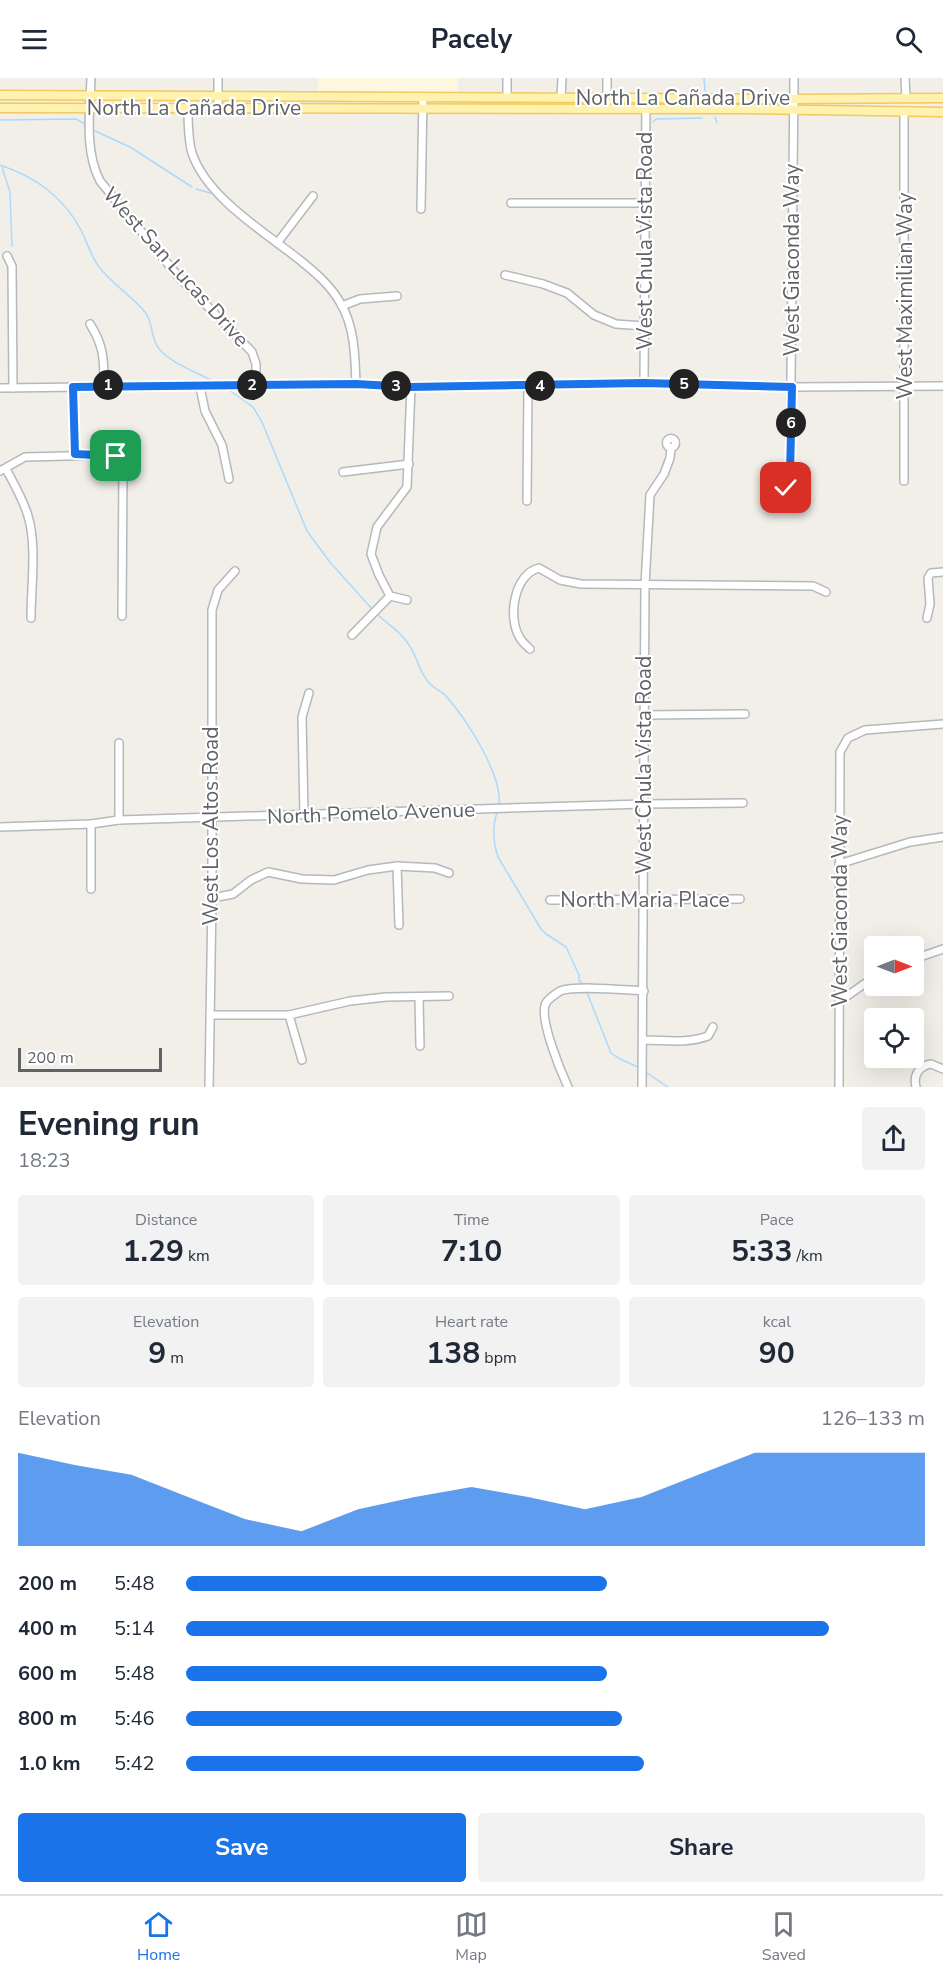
<!DOCTYPE html>
<html lang="en">
<head>
<meta charset="utf-8">
<style>
	:root { --surface:#fff; --page:#f2f2f3; --text:#1f2937; --muted:#747a83; --line:#e0e1e3; --accent:#1a73e8 }
	body { margin:0; font-family:"Nunito Sans",sans-serif; background:var(--page); color:var(--text); height:100vh; display:flex; flex-direction:column; font-size:22px; white-space:nowrap }
	* { box-sizing:border-box; margin:0 }
	p { font-size:20px; color:var(--muted) }
	.icon { flex:none; width:33px; height:33px; fill:none; stroke:currentColor; stroke-width:2; stroke-linecap:round; stroke-linejoin:round }
	.map { position:relative; height:1009px; overflow:hidden }
	.side { display:flex; flex-direction:column; background:var(--surface); flex:1 }
	.side>* { flex:none }
	.needle { width:39px; rotate:90deg }
	.controls { position:absolute; left:864px; top:858px; display:grid; gap:12px }
	.controls a { display:grid; place-items:center; width:60px; height:60px; border-radius:6px; background:var(--surface); box-shadow:0 6px 24px #0002; font-size:30px }
	.scale { position:absolute; left:18px; bottom:15px; width:144px; box-sizing:border-box; padding-left:6px; border:3px solid #5f6368; border-top:0; font-size:16px; line-height:21px; white-space:nowrap; color:#5f6368; -webkit-text-stroke:4px #fff; paint-order:stroke }
	.pin { position:absolute; display:grid; place-items:center; width:51px; height:51px; color:#fff; margin:-26px; border-radius:12px; box-shadow:0 3px 9px #0006 }
	.km { position:absolute; width:30px; height:30px; margin:-15px; border-radius:50%; background:#222; color:#fff; font-size:16px; line-height:30px; text-align:center }
	.round { display:grid; place-items:center; flex:none; width:63px; height:63px; border-radius:6px; background:var(--page) }
	.overview { display:flex; align-items:center; justify-content:space-between; height:102px; padding:0 18px }
	h1 { font-size:33px; font-weight:700; line-height:45px }
	.metrics { display:grid; grid-template-columns:repeat(3,1fr); gap:9px; height:102px; padding:6px 18px }
	.metrics div { display:grid; align-content:center; border-radius:6px; background:var(--page); text-align:center }
	.metrics b { font-size:30px; font-weight:700 }
	.metrics small { font-size:16px; font-weight:400 }
	.metrics p { font-size:16px }
	.chart { height:168px; padding:12px 18px }
	.chart p { display:flex; justify-content:space-between }
	.chart svg { width:100%; height:108px; margin-top:6px; fill:var(--accent); opacity:.7 }
	.cta { display:flex; gap:12px; margin-top:auto; padding:12px 18px }
	.cta a { flex:1; height:69px; border-radius:6px; background:var(--accent); color:#fff; font-size:24px; font-weight:700; line-height:69px; text-align:center }
	.cta a+a { background:var(--page); color:var(--text) }
	ul { padding:0 18px; list-style:none; font-size:20px }
	li { display:grid; grid-template-columns:96px 72px 1fr; align-items:center; height:45px }
	li i { height:15px; border-radius:8px; background:var(--accent) }
	header { display:flex; justify-content:space-between; align-items:center; height:78px; padding:0 18px; background:var(--surface); font-size:27px; font-weight:700 }
	.dock { display:flex; justify-content:space-around; align-items:center; height:84px; border-top:2px solid var(--line); background:var(--surface); font-size:16px; color:var(--muted) }
	.dock a { display:grid; justify-items:center; gap:3px }
	.dock .selected { color:var(--accent) }
	.map>svg:first-child { display:block }
	.commercial { fill:#fef7e0 }
	.lines { fill:none; stroke-linecap:round; stroke-linejoin:round }
	.stream { stroke:#aadaff; stroke-width:1.5 }
	.minor-casing { stroke:#b5b8bc; stroke-width:10 }
	.major-casing { stroke:#f2c960; stroke-width:11 }
	.minor { stroke:#fff; stroke-width:7 }
	.major { stroke:#fff2af; stroke-width:8 }
	.route-casing { stroke:#fff; stroke-width:12 }
	.route { stroke:#1a73e8; stroke-width:8 }
	.labels { text-anchor:middle; dominant-baseline:central; stroke-width:4.5; stroke-linejoin:round; paint-order:stroke }
	.street-label { font-size:21px; fill:#5f6368; stroke:#fff }
</style>
</head>
<body>
<header><svg class="icon" aria-label="menu" viewBox="0 0 24 24"><path d="M4 6h16M4 12h16M4 18h16"/></svg>Pacely<svg class="icon" aria-label="search" viewBox="0 0 24 24"><circle cx="10" cy="10" r="6"/><path d="M15 15l6 6"/></svg></header>
<div class="map">
<svg width="943" height="1009" viewBox="0 0 943 1009">
	<rect width="100%" height="100%" fill="#f1efe8"/>
	<rect class="commercial" x="318" y="0" width="140" height="15"/>
	<g class="lines">
		<g class="stream">
			<path d="M704,0L705,13"/>
			<path d="M715,39L717,45"/>
			<path d="M0,42L76,41L85,46"/>
			<path d="M653,44L656,41L702,40"/>
			<path d="M95,53L130,69L192,109"/>
			<path d="M0,87C35,99 63,118 81,152C87,164 91,178 99,189C112,206 132,218 145,234C154,246 150,261 160,272C175,288 198,294 216,305"/>
			<path d="M2,89L10,114L12,168"/>
			<path d="M196,111L210,115"/>
			<path d="M226,310L253,329L262,344L307,453L329,483L372,531"/>
			<path d="M376,535C388,547 402,554 411,570C418,582 420,596 430,606C435,611 441,613 445,617C465,639 503,697 499,727"/>
			<path d="M497,734C492,749 493,764 498,779L541,851L546,856L566,869L579,897V902L584,908"/>
			<path d="M586,912L611,975L620,981L640,990"/>
			<path d="M644,993L668,1009"/>
		</g>
		<g class="minor-casing">
			<g id="minor">
				<path d="M91,0C90,33 84,72 100,103L177,197L252,274L256,286V307"/>
				<path d="M218,0V30"/>
				<path d="M507,0V19"/>
				<path d="M607,0V24"/>
				<path d="M905,0L906,20"/>
				<path d="M561,20L562,0"/>
				<path d="M188,30C188,45 188,61 192,75C207,120 265,154 301,183C317,196 331,208 341,226C355,250 355,280 356,306"/>
				<path d="M511,125H644"/>
				<path d="M421,131L423,19"/>
				<path d="M278,164L313,118"/>
				<path d="M7,178L12,188L13,310"/>
				<path d="M505,197L543,206L567,215L594,237L616,246L644,248"/>
				<path d="M342,228L360,221L397,218"/>
				<path d="M90,246C104,268 104,282 104,307"/>
				<path d="M644,305L646,20"/>
				<path d="M73,309L75,377"/>
				<path d="M200,309L205,333L222,367L229,401"/>
				<path d="M0,310L356,306L411,309L644,305L792,309L943,308"/>
				<circle cx="671" cy="365" r="4.5"/>
				<path d="M121,382L123,389L122,538"/>
				<path d="M6,391C14,406 23,421 28,438C37,467 31,509 31,540"/>
				<path d="M0,393L25,379L107,377L116,378L121,382"/>
				<path d="M343,394L409,386"/>
				<path d="M904,403V33"/>
				<path d="M786,410L790,397L794,0"/>
				<path d="M527,423L528,308"/>
				<path d="M407,522L390,518L379,497L371,476L377,449L407,409L411,309"/>
				<path d="M927,540L930,526L928,500L931,495L943,494"/>
				<path d="M352,557L390,518"/>
				<path d="M530,571C526,567 522,564 520,560C507,540 514,496 539,490L560,502L581,506L813,508L826,514"/>
				<path d="M644,637L745,636"/>
				<path d="M119,665V742"/>
				<path d="M304,736L302,639L309,615"/>
				<path d="M91,746V811"/>
				<path d="M0,749L91,746L119,742L643,726L743,725"/>
				<path d="M839,786L910,764L943,759"/>
				<path d="M397,788L399,847"/>
				<path d="M212,820L233,816L251,802L268,794L302,801L334,802L368,792L397,788L435,790L449,795"/>
				<path d="M550,822L740,821"/>
				<path d="M914,881L943,871"/>
				<path d="M419,920L420,968"/>
				<path d="M840,923L874,899"/>
				<path d="M210,937H289L350,923L386,919L449,918"/>
				<path d="M289,937L302,982"/>
				<path d="M643,962C666,962 686,966 708,958L713,949"/>
				<path d="M209,1009L212,820V532L218,512L235,493"/>
				<path d="M568,1009C561,994 538,939 546,925C548,921 557,915 560,913C577,907 624,912 644,913"/>
				<path d="M642,1009L645,507L650,417L664,396L670,380L671,370"/>
				<path d="M839,1009L840,674L848,660L865,652L943,646"/>
				<path d="M916,1009C913,997 919,988 931,986L943,991"/>
			</g>
		</g>
		<g class="major-casing">
			<g id="major">
				<path d="M0,17L793,21L943,20"/>
				<path d="M0,30L741,31L943,34"/>
			</g>
		</g>
		<use href="#minor" class="minor"/>
		<use href="#major" class="major"/>
	</g>
	<g class="lines">
		<g class="route-casing">
			<path id="route" d="M116,378L75,376L73,309L356,306L411,309L644,305L792,309L790,397L786,410"/>
		</g>
		<use href="#route" class="route"/>
	</g>
	<g class="labels">
		<g class="street-label">
			<text x="683" y="20">North La Cañada Drive</text>
			<text x="194" y="30">North La Cañada Drive</text>
			<text transform="translate(645 163) rotate(-90)">West Chula Vista Road</text>
			<text transform="translate(792 182) rotate(-90)">West Giaconda Way</text>
			<text transform="translate(176 189) rotate(48)">West San Lucas Drive</text>
			<text transform="translate(905 218) rotate(-90)">West Maximilian Way</text>
			<text transform="translate(644 687) rotate(-90)">West Chula Vista Road</text>
			<text transform="translate(371 735) rotate(-2)">North Pomelo Avenue</text>
			<text transform="translate(211 748) rotate(-90)">West Los Altos Road</text>
			<text x="645" y="822">North Maria Place</text>
			<text transform="translate(840 833) rotate(-90)">West Giaconda Way</text>
		</g>
	</g>
</svg>
<div class="controls">
<a><svg class="needle" viewBox="-14 -14 28 28"><path d="M0-13l5 13h-10z" fill="#e53935"/><path d="M0 13l5-13h-10z" fill="#747a83"/></svg></a>
<a><svg class="icon" aria-label="locate" viewBox="0 0 24 24"><circle cx="12" cy="12" r="6"/><path d="M12 2v4M12 18v4M2 12h4M18 12h4"/></svg></a>
</div>
<div class="scale">200 m</div>
<div class="pin" style="left:116px;top:378px;background:#1e9e55"><svg class="icon" aria-label="arrive" viewBox="0 0 24 24"><path d="M6 21V4h12l-3 4 3 4H6"/></svg></div>
<div class="pin" style="left:786px;top:410px;background:#d93025"><svg class="icon" aria-label="check" viewBox="0 0 24 24"><path d="M5 12l5 5 9-10"/></svg></div>
<b class="km" style="left:108px;top:307px">1</b>
<b class="km" style="left:252px;top:307px">2</b>
<b class="km" style="left:396px;top:308px">3</b>
<b class="km" style="left:540px;top:308px">4</b>
<b class="km" style="left:684px;top:306px">5</b>
<b class="km" style="left:791px;top:345px">6</b>
</div>
<section class="side">
<div class="overview"><div><h1>Evening run</h1><p>18:23</p></div><a class="round"><svg class="icon" aria-label="share" viewBox="0 0 24 24"><path d="M12 15V3M7 8l5-5 5 5M5 13v7h14v-7"/></svg></a></div>
<div class="metrics">
<div><p>Distance</p><b>1.29<small> km</small></b></div>
<div><p>Time</p><b>7:10</b></div>
<div><p>Pace</p><b>5:33<small> /km</small></b></div>
</div>
<div class="metrics">
<div><p>Elevation</p><b>9<small> m</small></b></div>
<div><p>Heart rate</p><b>138<small> bpm</small></b></div>
<div><p>kcal</p><b>90</b></div>
</div>
<div class="chart"><p><span>Elevation</span>126–133 m</p>
<svg viewBox="0 0 160 44" preserveAspectRatio="none"><path d="M0 44V6L10 11L20 15L30 24L40 33L50 38L60 29L70 24L80 20L90 24L100 29L110 24L120 15L130 6L140 6L150 6L160 6V44z"/></svg>
</div>
<ul>
<li><b>200 m</b>5:48<i style="width:57%"></i></li>
<li><b>400 m</b>5:14<i style="width:87%"></i></li>
<li><b>600 m</b>5:48<i style="width:57%"></i></li>
<li><b>800 m</b>5:46<i style="width:59%"></i></li>
<li><b>1.0 km</b>5:42<i style="width:62%"></i></li>
</ul>
<div class="cta"><a>Save</a><a>Share</a></div>
</section>
<nav class="dock">
<a class="selected"><svg class="icon" aria-label="home" viewBox="0 0 24 24"><path d="M3 11l9-7 9 7M6 9v11h12V9"/></svg>Home</a>
<a><svg class="icon" aria-label="map" viewBox="0 0 24 24"><path d="M3 6l6-2 6 2 6-2v14l-6 2-6-2-6 2zM9 4v14M15 6v14"/></svg>Map</a>
<a><svg class="icon" aria-label="saved" viewBox="0 0 24 24"><path d="M7 4h10v16l-5-4-5 4z"/></svg>Saved</a>
</nav>
</body>
</html>
